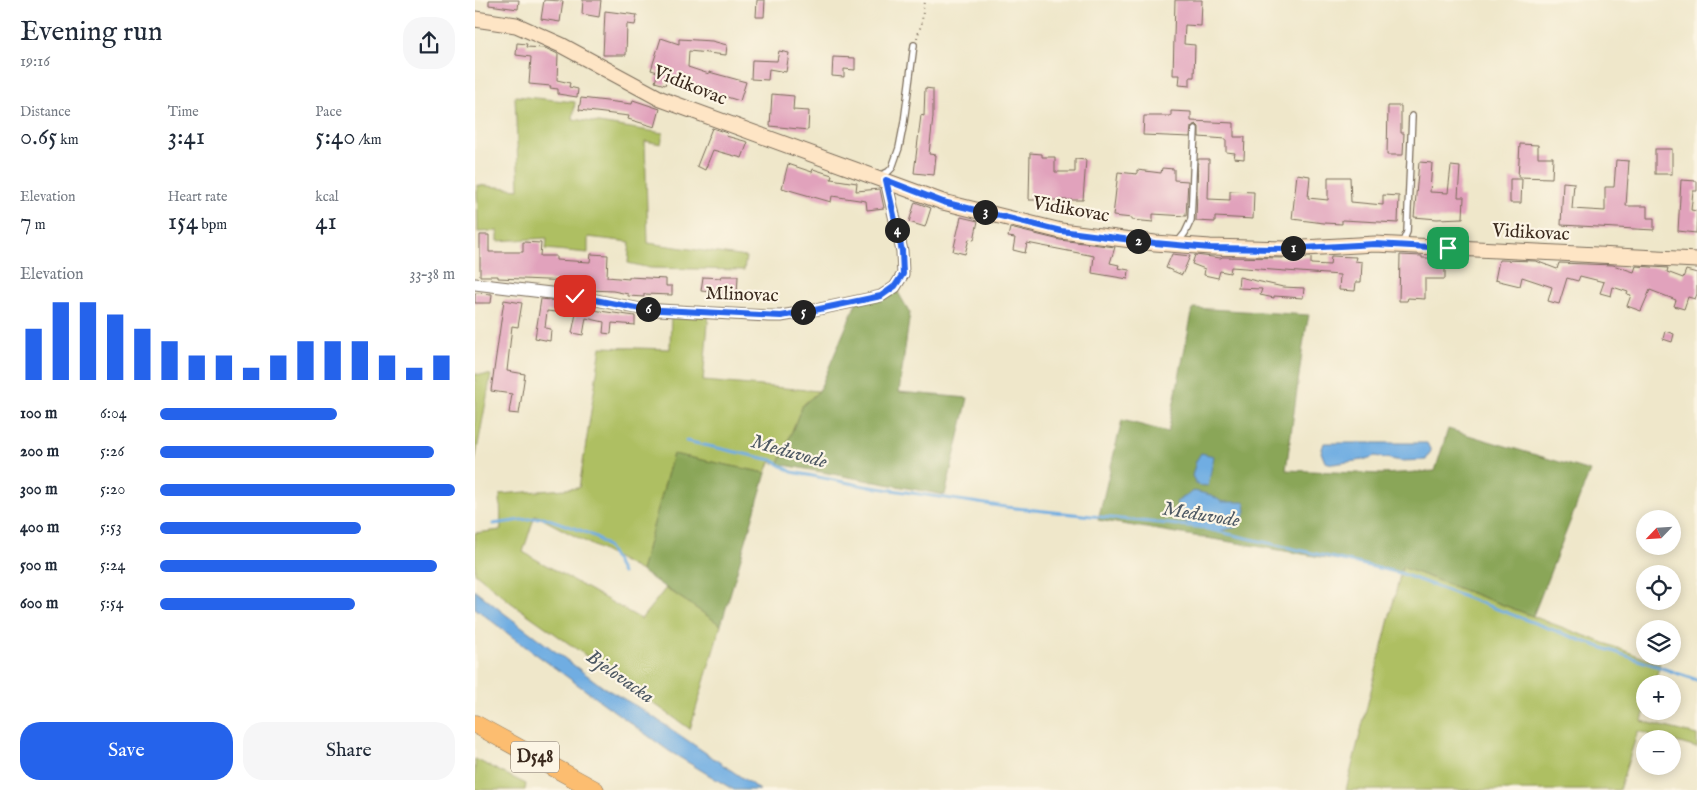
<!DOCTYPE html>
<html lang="en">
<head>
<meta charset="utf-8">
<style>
	:root { --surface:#fff; --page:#f6f6f7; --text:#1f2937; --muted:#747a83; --accent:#2563eb }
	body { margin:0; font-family:"IM FELL English",serif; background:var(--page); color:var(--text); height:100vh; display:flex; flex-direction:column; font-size:19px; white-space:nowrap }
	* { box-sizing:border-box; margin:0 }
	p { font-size:16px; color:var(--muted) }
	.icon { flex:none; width:28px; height:28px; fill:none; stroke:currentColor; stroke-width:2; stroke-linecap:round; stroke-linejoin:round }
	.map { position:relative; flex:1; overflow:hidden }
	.side { display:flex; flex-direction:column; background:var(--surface); width:475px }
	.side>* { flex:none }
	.needle { width:32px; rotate:245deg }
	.buttons { position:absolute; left:1161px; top:510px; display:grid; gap:10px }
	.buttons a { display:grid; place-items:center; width:45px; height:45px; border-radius:50%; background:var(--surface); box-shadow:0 2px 12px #0003; font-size:25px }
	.pin { position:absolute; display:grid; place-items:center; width:42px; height:42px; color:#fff; margin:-21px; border-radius:10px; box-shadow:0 2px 8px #0006 }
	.km { position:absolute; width:25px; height:25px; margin:-12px; border-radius:50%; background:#222; color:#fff; font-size:14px; line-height:25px; text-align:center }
	.round { display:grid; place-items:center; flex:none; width:52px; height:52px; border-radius:20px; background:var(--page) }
	.headline { display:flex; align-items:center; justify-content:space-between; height:85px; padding:0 20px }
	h1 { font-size:28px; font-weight:600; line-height:38px }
	.figures { display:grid; grid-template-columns:repeat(3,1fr); gap:8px; height:85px; padding:5px 20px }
	.figures div { display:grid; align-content:center }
	.figures b { font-size:25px; font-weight:600 }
	.figures small { font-size:14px; font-weight:400 }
	.figures p { font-size:14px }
	.chart { height:140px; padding:10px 20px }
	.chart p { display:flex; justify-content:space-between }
	.chart svg { width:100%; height:90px; margin-top:5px; stroke:var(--accent); stroke-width:6 }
	.cta { display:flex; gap:10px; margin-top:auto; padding:10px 20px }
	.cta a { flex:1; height:58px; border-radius:20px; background:var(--accent); color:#fff; font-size:20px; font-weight:600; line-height:58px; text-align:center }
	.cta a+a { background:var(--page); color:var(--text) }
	ul { padding:0 20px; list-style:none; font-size:16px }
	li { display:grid; grid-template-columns:80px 60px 1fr; align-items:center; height:38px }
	li i { height:12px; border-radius:6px; background:var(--accent) }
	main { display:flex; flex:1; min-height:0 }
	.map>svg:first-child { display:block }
	.green { fill:#aebf62; stroke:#747440 }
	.forest { fill:#8aa658; stroke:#62683b }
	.water { fill:#6fade2; stroke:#556c80 }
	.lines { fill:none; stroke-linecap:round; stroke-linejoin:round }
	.stream { stroke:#6fade2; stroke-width:3 }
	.building { fill:#e1a2bc }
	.lane-casing { stroke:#7a6c5a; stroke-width:8 }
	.street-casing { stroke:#7a6c5a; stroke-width:13 }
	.secondary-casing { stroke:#7a6c5a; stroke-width:17 }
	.primary-casing { stroke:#7a6c5a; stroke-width:19 }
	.path { stroke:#7a6c5a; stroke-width:2; stroke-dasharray:1 4; stroke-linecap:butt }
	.lane { stroke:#fff; stroke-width:5.5 }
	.street { stroke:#fff; stroke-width:11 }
	.secondary { stroke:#fee5c5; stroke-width:15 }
	.primary { stroke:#fcbd6f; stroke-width:18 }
	.route-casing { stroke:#fff; stroke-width:10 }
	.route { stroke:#2563eb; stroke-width:6 }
	.labels { text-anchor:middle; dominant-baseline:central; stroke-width:4.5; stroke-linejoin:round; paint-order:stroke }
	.shield { fill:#fcf5e5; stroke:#75675a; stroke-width:1 }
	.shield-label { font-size:18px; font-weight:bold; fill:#3b2a1e }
	.street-label { font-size:19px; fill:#3b2a1e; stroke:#fcf5e5 }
	.water-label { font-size:20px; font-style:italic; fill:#4d5863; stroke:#fcf5e5 }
</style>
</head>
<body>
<main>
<section class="side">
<div class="headline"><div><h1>Evening run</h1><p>19:16</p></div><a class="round"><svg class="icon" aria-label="share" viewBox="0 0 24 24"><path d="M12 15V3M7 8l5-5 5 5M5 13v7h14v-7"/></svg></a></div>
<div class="figures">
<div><p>Distance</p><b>0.65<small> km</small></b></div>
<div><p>Time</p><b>3:41</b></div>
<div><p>Pace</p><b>5:40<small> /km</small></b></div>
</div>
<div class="figures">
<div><p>Elevation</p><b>7<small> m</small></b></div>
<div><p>Heart rate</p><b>154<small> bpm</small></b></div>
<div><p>kcal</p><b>41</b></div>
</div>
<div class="chart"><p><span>Elevation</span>33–38 m</p>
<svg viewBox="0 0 160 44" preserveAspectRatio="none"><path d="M5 44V19M15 44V6M25 44V6M35 44V12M45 44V19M55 44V25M65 44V32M75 44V32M85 44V38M95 44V32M105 44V25M115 44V25M125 44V25M135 44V32M145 44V38M155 44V32"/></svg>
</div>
<ul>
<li><b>100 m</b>6:04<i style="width:60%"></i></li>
<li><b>200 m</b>5:26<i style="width:93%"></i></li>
<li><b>300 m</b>5:20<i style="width:100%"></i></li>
<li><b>400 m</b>5:53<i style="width:68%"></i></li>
<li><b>500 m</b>5:24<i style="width:94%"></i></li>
<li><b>600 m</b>5:54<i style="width:66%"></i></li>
</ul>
<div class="cta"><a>Save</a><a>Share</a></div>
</section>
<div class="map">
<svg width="1222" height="790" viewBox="0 0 1222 790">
	<rect width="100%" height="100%" fill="#fcf5e5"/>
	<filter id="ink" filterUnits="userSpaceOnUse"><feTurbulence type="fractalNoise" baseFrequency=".02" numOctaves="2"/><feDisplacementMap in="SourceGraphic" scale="10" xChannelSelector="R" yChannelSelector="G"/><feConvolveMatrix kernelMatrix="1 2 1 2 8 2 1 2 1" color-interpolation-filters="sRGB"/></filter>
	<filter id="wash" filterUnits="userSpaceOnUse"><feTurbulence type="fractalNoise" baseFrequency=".0096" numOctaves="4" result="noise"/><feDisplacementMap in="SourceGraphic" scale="20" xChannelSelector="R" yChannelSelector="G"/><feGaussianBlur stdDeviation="1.12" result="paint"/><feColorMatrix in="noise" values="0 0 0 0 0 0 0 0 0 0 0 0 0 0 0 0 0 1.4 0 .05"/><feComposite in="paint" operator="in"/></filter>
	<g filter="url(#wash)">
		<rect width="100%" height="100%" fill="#efe7ca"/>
		<g class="green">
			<path d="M40,96L100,102L98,119L188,133L186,144L170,141L173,243L271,257L269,270L175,268L153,263L155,242L113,237V253L71,249L72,238L23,241V231L3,232L2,185L44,189Z"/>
			<path d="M196,310L234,312L228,381L344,391L327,406L304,464L295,462L291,473L198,454L166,571L60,515L48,552L166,619L191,588L246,625L215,729L35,602L0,573V533L26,530L25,494L104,488L126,347L195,349Z"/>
			<path d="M0,374L16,375L0,461Z"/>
			<path d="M927,567L1185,664L1179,684H1170V710L1167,721L1222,735V748L1198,741V739H1190L1163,731L1144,790H871Z"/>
			<path d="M0,759L51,784L50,790H0Z"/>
		</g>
		<g class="forest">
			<path d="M420,287L435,313L424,392L493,398L470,495L304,464L327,406L344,391L382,301Z"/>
			<path d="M718,308L834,315L829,339L811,470L907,474L960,471L973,429L1115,471L1058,616L927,567L925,573L876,562L623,520L647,420L693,432Z"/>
			<path d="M198,454L291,473L246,625L166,571Z"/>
		</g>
		<g class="water">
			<path d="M849,443H952L956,451L951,460L926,461L900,456L888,460L858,464L850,462L846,452Z"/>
			<path d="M726,453L739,456L733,486L722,485L717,476L721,461Z"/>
			<path d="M719,491L736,495L747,502H770L771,512L763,527L745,531L713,525L704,513L701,502Z"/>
			<path d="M0,590L30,614L128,687L168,710L285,790H259L194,751L36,636L0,608Z"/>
		</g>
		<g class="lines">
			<g class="stream">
				<path d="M211,441L297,460L317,472L390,486L531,507L723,527L925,573L1108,641L1222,680"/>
				<path d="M18,524L68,517L110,532L121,537L133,547L147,573"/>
			</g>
		</g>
		<g id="blocks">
			<g class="building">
				<path d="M14,0H44L43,9L14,5Z"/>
				<path d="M69,0L88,1L85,22L66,19Z"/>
				<path d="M108,0H126L124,17L107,14Z"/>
				<path d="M282,0H290L289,17H281Z"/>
				<path d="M700,0H727L726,26L710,25L709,44L720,45L719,77H715V86L704,85L705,75H698Z"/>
				<path d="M130,11L162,15L160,25L152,24L151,55H128Z"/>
				<path d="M186,38L204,44V39L237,41L252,45L251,55L214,51L213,67L234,74V72L271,82L265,101L245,95V96L192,79L190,85L180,82L183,72L176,70Z"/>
				<path d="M42,43L52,44L51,47L70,48L83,54L82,80L95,83L94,87L103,89L102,97L83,94V89L75,88L76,86L54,84L56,57L41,55Z"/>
				<path d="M304,51L314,53L311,72L294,69L293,80L276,79L277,60L302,61Z"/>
				<path d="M358,57L380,58V70L369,69V77L357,76Z"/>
				<path d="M450,88L458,89V117L454,154L461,155L459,175L439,173L446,115L449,116Z"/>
				<path d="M297,94L319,96L318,110L334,111L333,130L295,126Z"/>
				<path d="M106,98L157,104L158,100L185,109L180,127L153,119L154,116L104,110Z"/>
				<path d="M913,106H926V133H929L928,155H912Z"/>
				<path d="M696,111L716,112V121L759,123V137H770L769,159L759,158L760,153L751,152V139L724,137V127L721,124L716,127L715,137L668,135L669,116H696Z"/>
				<path d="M237,128L252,133L251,136L273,142L267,158L238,150L230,170L222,166Z"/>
				<path d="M1045,144L1063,145V157H1078L1077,178L1043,177Z"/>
				<rect x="1180" y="149" width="17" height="25"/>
				<path d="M555,153L567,154V157H580V172H600V159L611,160L608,200H554Z"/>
				<path d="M723,159H734L733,199L755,200V191L779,192L778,219L740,217V222L721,221Z"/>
				<path d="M1141,160L1154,161L1151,206H1172V218H1179V230L1086,225L1088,182L1099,183L1097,209L1130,211V187H1139Z"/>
				<path d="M944,162L957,163L955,192L973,193L976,166L985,167L983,197H989L988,218L962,219L939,217Z"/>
				<path d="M313,164L337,172L338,169L357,175L356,179L382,183L381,191L405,189L409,208L392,210L391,201L357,196L356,202L307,188Z"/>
				<path d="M687,168L699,169V180L713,181L711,216L678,214V222L657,220V218L638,216L643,172L662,174V170L686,173Z"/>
				<path d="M822,174L835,176L833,198L853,200V177H875L876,202L908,205V195L924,196L923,223L867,220V224L849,223L817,219Z"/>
				<path d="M1035,179H1047L1046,203H1035Z"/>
				<path d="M1206,180L1222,181V191H1218L1216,210L1222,211L1221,233L1203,231Z"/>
				<path d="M440,202L456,208L450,227L434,222Z"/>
				<path d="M486,217L503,221L499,240L494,239L490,254L478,251Z"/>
				<path d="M535,228L585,240L640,247L635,263L644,265L643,268L654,270L653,279L617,273L619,256L552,243L550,253L538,250L540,238L533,237Z"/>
				<path d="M5,235H14V252H48V242L66,243L65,256H81V260L115,262L116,254L133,255L132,277L154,279V277L191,279V286H197V295L169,294V297L153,296V294L138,291L115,290V286L95,284V281L23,278V276H5Z"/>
				<path d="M697,254L715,256L707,275L691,268Z"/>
				<path d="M720,255L746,258L747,257L811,258L836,257V264L855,265L856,256L881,257L880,261L887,262L886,282H881L880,291L864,290L865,275L756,267L755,273L745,271L743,278L729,275L730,269L717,264Z"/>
				<path d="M925,255L947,256V258H970V279H950V299L933,298L932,301H924Z"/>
				<path d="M1024,260L1061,261L1082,269L1084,263L1138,265L1159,272L1161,266L1193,268L1192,272L1208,278L1211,270L1222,273V294L1220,299L1213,297L1209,309L1199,306L1201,300L1175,290L1166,311L1152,306L1156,295L1152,294L1153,292L1138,287L1136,296L1125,293L1129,282L1105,276L1103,281L1092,278L1084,304L1073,301L1077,287L1047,277L1045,286L1020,280Z"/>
				<path d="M246,276H263L262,297L245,296V293L226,291L228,277L246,278Z"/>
				<path d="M764,277L808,287L829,288L828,298L799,296V298L785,295L787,289L763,288Z"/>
				<path d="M0,293L17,294L16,303H0Z"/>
				<path d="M66,299L83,301L81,312L72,311L70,328L76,329L75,341L60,338Z"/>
				<path d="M29,300L47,303L43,327L37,326L32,371L50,374L44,414L34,413L37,394L16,391Z"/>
				<path d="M103,304L119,308L118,310L160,316V325L137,323L136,334L128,333L129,322L111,318L108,335L97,333Z"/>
				<path d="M1190,331L1199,334L1197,342L1188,339Z"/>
			</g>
		</g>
	</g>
	<g filter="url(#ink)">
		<use href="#blocks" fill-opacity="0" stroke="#7a6c5a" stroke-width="1"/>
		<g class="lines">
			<g class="lane-casing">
				<g id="lane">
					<path d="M404,176L413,172L417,168L424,148L429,122L439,45"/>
					<path d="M702,243L710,233L716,220L720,129"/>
					<path d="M927,244L932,232L937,116"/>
				</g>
			</g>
			<g class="street-casing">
				<path id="street" d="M0,284L101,296L166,309L293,316H306L335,311L406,296L420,287L428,274L427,251L411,180"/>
			</g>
			<g class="secondary-casing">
				<path id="secondary" d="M0,19L41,25L86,45L186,99L468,202L586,231L680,243L735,247L811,249L900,244L1222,260"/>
			</g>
			<g class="primary-casing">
				<path id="primary" d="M0,724L120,790"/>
			</g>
			<path class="path" d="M442,38L447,22L449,0"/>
			<use href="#lane" class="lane"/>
			<use href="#street" class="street"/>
			<use href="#secondary" class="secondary"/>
			<use href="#primary" class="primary"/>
		</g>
	</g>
	<g class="lines" filter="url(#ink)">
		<g class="route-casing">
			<path id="route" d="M100,296L166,309L306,316L335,311L406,296L420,286L428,274L427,251L411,180L468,202L586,231L680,243L735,248L811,249L900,244L973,248"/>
		</g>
		<use href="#route" class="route"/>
	</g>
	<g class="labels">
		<rect class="shield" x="36" y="741.5" width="48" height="31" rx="4"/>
		<g class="shield-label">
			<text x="60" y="757">D548</text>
		</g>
		<g class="street-label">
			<text transform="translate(215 86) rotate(22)">Vidikovac</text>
			<text transform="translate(596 210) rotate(10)">Vidikovac</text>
			<text transform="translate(1056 233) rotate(3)">Vidikovac</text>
			<text transform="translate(267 295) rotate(2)">Mlinovac</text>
		</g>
		<g class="water-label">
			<text transform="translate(314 452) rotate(16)">Međuvode</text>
			<text transform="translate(726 515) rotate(9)">Međuvode</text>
			<text transform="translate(145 677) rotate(35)">Bjelovacka</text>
		</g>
	</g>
</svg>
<div class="buttons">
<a><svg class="needle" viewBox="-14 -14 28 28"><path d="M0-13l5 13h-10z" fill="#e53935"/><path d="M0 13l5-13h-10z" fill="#747a83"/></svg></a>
<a><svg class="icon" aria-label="locate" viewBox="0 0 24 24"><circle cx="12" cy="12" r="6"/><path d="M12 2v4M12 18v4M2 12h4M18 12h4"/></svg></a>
<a><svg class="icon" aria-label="layers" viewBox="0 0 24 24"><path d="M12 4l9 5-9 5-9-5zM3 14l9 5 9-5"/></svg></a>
<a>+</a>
<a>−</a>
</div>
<div class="pin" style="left:973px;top:248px;background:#1e9e55"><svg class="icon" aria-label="arrive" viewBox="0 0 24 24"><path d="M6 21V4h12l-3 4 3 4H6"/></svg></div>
<div class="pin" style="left:100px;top:296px;background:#d93025"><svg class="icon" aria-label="check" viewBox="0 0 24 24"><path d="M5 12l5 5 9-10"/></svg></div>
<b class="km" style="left:818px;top:248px">1</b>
<b class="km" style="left:663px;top:241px">2</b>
<b class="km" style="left:510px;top:212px">3</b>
<b class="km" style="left:422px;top:230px">4</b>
<b class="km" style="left:328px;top:312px">5</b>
<b class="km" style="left:173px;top:309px">6</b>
</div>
</main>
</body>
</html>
